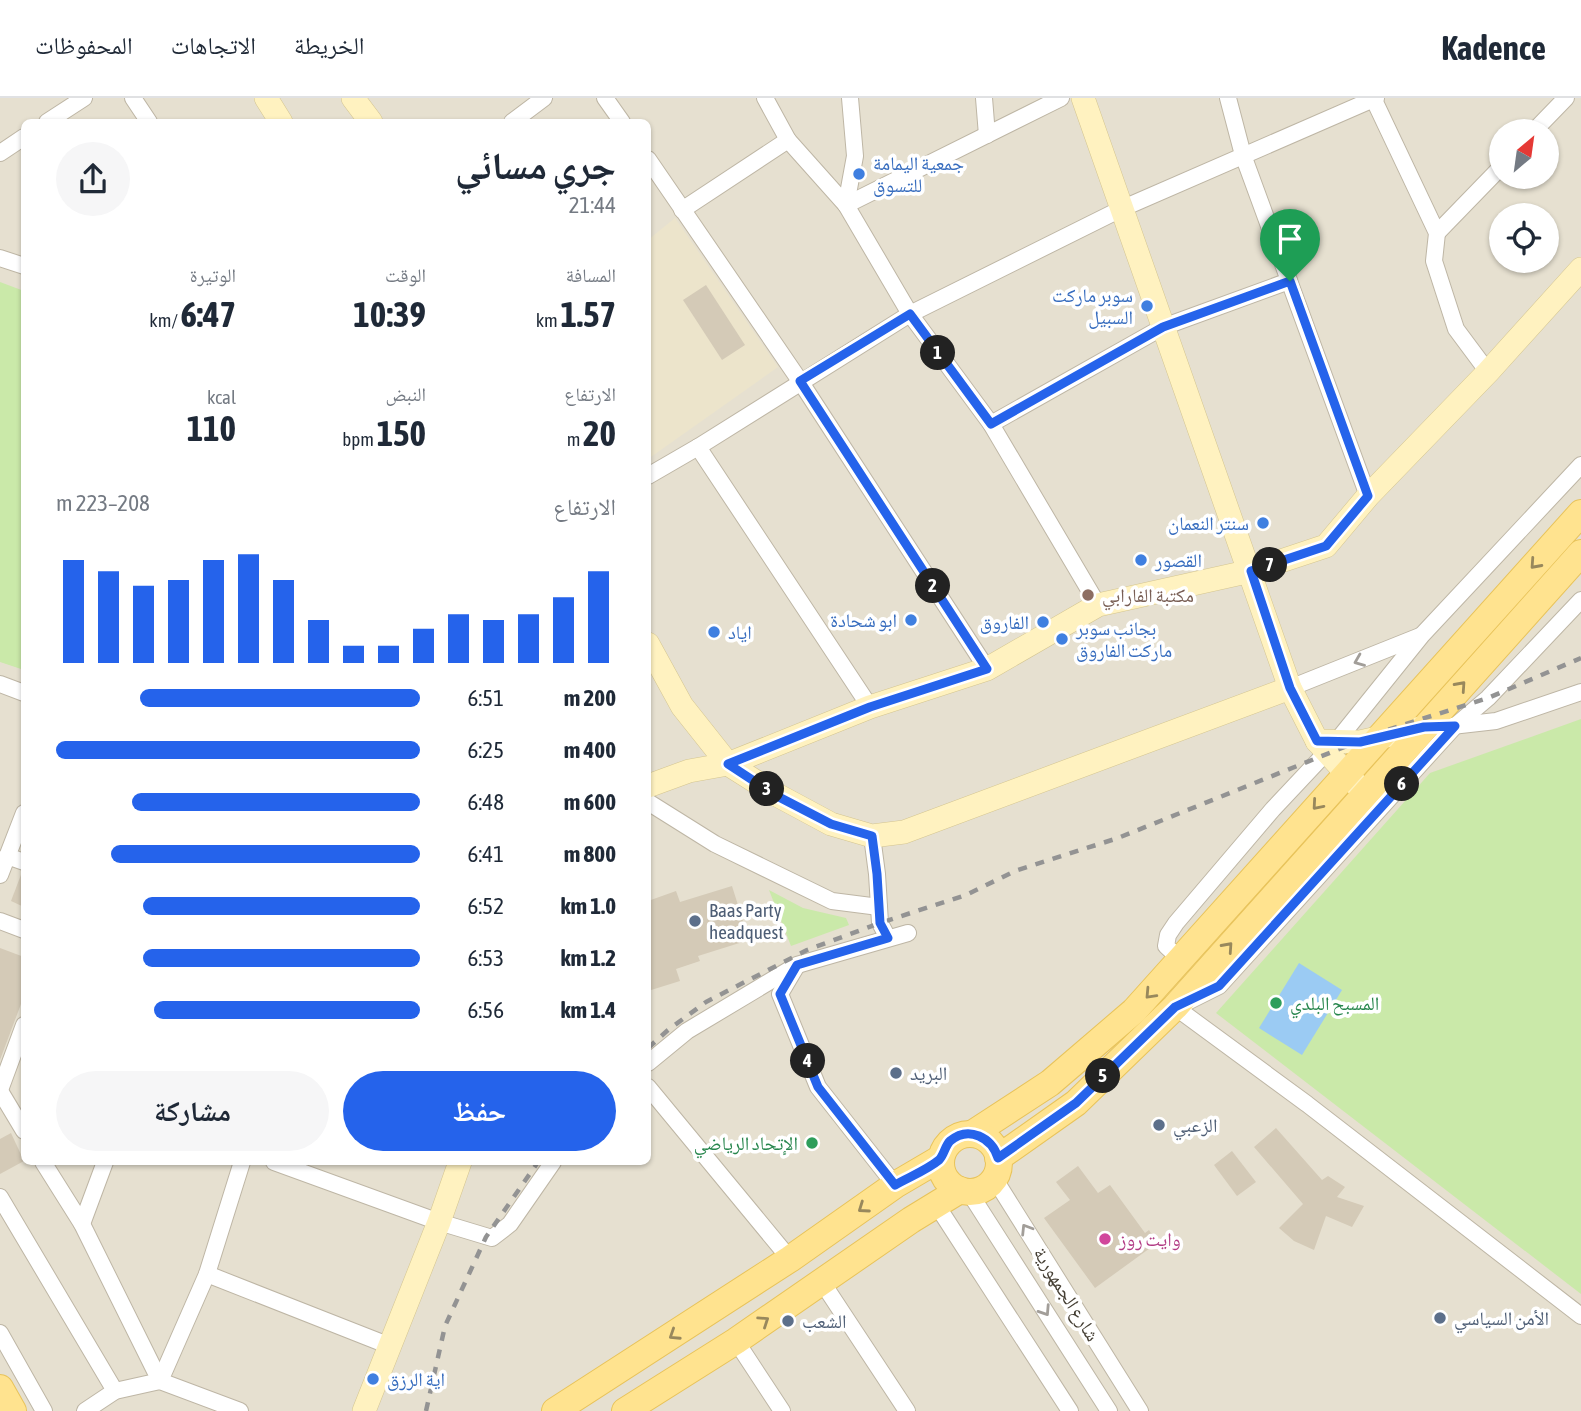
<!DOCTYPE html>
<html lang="ar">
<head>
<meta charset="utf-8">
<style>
	:root { --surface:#fff; --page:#f6f6f7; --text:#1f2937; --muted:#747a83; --line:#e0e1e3; --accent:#2563eb }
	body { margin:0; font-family:"Asap Condensed","Noto Naskh Arabic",sans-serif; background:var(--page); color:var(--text); direction:rtl; height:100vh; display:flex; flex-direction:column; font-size:26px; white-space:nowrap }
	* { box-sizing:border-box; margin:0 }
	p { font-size:23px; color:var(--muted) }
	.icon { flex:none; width:38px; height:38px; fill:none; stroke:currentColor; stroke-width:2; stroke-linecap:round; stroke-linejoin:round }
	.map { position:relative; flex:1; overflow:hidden; direction:ltr }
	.details { position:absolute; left:21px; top:21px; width:630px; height:1046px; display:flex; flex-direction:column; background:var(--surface); border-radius:10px; box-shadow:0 2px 5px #0004; direction:rtl }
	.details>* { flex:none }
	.needle { width:46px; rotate:29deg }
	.fabs { position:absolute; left:1489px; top:21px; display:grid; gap:14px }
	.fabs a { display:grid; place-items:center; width:70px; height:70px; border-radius:50%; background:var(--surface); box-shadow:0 2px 5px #0004; font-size:35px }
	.pin { position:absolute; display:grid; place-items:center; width:60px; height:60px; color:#fff; margin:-72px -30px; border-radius:50% 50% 50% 0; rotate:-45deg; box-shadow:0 0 7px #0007 }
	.pin .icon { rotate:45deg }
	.km { position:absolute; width:35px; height:35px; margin:-18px; border-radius:50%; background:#222; color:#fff; font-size:19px; line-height:35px; text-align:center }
	.round { display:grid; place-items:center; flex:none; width:74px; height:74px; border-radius:37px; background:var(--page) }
	.headline { display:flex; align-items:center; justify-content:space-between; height:119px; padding:0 35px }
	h1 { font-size:38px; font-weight:700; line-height:52px }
	.stats { display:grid; grid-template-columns:repeat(3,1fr); gap:10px; height:119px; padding:7px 35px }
	.stats div { display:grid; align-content:center }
	.stats b { font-size:35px; font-weight:700 }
	.stats small { font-size:19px; font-weight:400 }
	.stats p { font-size:19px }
	.chart { height:196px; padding:14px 35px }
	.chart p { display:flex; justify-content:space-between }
	.chart svg { width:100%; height:126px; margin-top:7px; stroke:var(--accent); stroke-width:6 }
	.primary-button { display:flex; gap:14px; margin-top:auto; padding:14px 35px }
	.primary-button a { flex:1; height:80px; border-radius:42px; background:var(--accent); color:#fff; font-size:28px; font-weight:700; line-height:80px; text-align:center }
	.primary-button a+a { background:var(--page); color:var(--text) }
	ul { padding:0 35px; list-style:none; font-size:23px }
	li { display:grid; grid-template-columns:112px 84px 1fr; align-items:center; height:52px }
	li i { height:18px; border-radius:9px; background:var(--accent) }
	header { display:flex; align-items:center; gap:42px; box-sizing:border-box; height:98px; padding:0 35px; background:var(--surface); border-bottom:2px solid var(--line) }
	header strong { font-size:33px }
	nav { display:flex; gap:38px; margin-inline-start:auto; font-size:24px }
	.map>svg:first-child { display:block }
	.residential { fill:#e6e0d0; fill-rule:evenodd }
	.education { fill:#ece4cb }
	.green { fill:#cae9a9 }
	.water { fill:#9bcbf3 }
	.building { fill:#d4cab7 }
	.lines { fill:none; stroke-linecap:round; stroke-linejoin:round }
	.street-casing { stroke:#beb6a5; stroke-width:18 }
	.secondary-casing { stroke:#d4c590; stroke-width:24 }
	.primary-casing { stroke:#e8c35a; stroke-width:28 }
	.street { stroke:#fff; stroke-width:16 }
	.secondary { stroke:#fff2c0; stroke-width:23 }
	.primary { stroke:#ffe38f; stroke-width:26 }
	.rail { stroke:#939393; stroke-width:4.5; stroke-dasharray:9 9; stroke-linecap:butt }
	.oneway { stroke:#98885c }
	.oneway2 { stroke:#a29e99 }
	.route-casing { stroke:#fff; stroke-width:14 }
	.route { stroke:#2563eb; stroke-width:9 }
	.shop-dot { fill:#3f7fe0; stroke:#fff; stroke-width:2.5 }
	.education-dot { fill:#8d6e63; stroke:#fff; stroke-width:2.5 }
	.service-dot { fill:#5c6f8a; stroke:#fff; stroke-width:2.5 }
	.leisure-dot { fill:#2e9e5b; stroke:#fff; stroke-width:2.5 }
	.hotel-dot { fill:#d1479c; stroke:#fff; stroke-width:2.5 }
	.labels { text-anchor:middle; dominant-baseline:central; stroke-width:7; stroke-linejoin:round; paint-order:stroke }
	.shop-label { font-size:19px; fill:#366cbe; stroke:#fff; text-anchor:start }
	.education-label { font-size:19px; fill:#785e54; stroke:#fff; text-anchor:start }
	.service-label { font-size:19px; fill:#4e5e75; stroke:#fff; text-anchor:start }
	.leisure-label { font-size:19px; fill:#27864d; stroke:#fff; text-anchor:start }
	.hotel-label { font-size:19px; fill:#b23c85; stroke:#fff; text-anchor:start }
	.street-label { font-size:19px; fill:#443e33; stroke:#fff }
</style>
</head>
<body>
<header>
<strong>Kadence</strong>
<nav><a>الخريطة</a><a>الاتجاهات</a><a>المحفوظات</a></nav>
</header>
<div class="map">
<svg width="1581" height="1313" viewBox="0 0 1581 1313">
	<rect width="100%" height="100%" fill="#f2eee2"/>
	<path class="residential" d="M0,0H1581V1313H0ZM24,24H648V1064H24ZM1502,33H1547V79H1502ZM1502,117H1547V163H1502Z"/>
	<path class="education" d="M675,120L778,269L648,361V142Z"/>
	<g class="green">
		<path d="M0,184L24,193V572L0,564Z"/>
		<path d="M1581,621V1196L1216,915L1430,675Z"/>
		<path d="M769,792L803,810L846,820L849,827L791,848Z"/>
	</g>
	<path class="water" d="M1299,865L1342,892L1302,957L1259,930Z"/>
	<g class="building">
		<path d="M706,187L745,247L722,262L683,202Z"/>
		<path d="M22,774H24V809L11,803Z"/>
		<path d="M732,788L749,842L698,858L700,863L676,871L680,883L648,893V803L676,793L680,804Z"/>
		<path d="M0,850L24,859V898L0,962Z"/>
		<path d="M1276,1030L1322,1082L1328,1078L1345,1089L1337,1099L1364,1108L1352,1129L1326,1118L1314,1152L1294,1143L1279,1130L1303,1106L1254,1049Z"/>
		<path d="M11,1035L24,1063L0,1076V1041Z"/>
		<path d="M1232,1053L1256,1084L1237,1098L1214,1067Z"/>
		<path d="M1078,1068L1098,1095L1110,1087L1145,1135L1149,1132L1157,1145L1095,1190L1044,1120L1070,1102L1056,1084Z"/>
	</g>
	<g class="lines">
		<g class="street-casing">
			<g id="street">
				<path d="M133,0L149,24"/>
				<path d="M605,0L622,24"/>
				<path d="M765,0L788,42L846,107L910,216L991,326L1098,507"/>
				<path d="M984,0L987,37"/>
				<path d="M1228,0L1243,57L1368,398"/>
				<path d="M1374,2L1437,135L1434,163L1456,231L1488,274"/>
				<path d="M47,24L84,0"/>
				<path d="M512,24L544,0"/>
				<path d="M1534,33L1566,0"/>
				<path d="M0,55L24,39"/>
				<path d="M648,61L800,283L987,571"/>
				<path d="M846,107L1061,0"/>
				<path d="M846,107L855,58L850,0"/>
				<path d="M682,112L788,42"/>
				<path d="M1437,135L1502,68"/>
				<path d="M0,160L24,168"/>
				<path d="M991,326L1163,229L1289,183"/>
				<path d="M698,349L870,609"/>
				<path d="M648,378L698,349L910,216L1121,111L1376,0"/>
				<path d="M0,586L24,595"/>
				<path d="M1290,590L1420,538"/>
				<path d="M1452,628L1496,623L1581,594"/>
				<path d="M648,704L715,746L832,803L879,809"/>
				<path d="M872,738L877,776L880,825L888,840"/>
				<path d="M7,758L24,764"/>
				<path d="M0,777L24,715"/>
				<path d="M0,823L24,832"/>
				<path d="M1181,862L1166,848L1168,837L1176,825L1273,711L1336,644L1422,537L1581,367"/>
				<path d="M796,869L780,896L818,989L895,1087"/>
				<path d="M1185,905L1219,888L1455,628L1488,600L1581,502"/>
				<path d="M1175,909L1307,1006L1581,1218"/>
				<path d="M648,965L687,933L797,867L908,835"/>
				<path d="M648,989L790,1161"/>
				<path d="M0,992L24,927"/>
				<path d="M0,993L24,1033"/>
				<path d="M43,1064L82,1126L160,1283"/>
				<path d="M274,1064L439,1124L492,1140L510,1126L553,1064"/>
				<path d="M994,1080L1140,1313"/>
				<path d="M969,1094L1109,1313"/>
				<path d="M0,1099L115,1293"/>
				<path d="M936,1106L1070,1313"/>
				<path d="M82,1126L105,1064"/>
				<path d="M207,1176L390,1248"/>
				<path d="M822,1184L907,1313"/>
				<path d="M0,1235L44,1313"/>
				<path d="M736,1243L782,1313"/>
				<path d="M160,1283L207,1176L242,1064"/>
				<path d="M85,1313L115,1293L160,1283L240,1313"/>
			</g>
		</g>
		<g class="secondary-casing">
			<g id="secondary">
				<path d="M266,0L281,24"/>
				<path d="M353,0L371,24"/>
				<path d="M1083,0L1290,590L1317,643L1365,696"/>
				<path d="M648,546L682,608L728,666L777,697L831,726L872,738L904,734L1290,590"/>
				<path d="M1317,643L1360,644L1425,629"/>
				<path d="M648,688L689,673L728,666L870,609L987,571L1098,507L1251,473L1326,448L1368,398L1488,274L1581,171"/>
				<path d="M364,1313L439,1124L460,1064"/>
			</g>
		</g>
		<g class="primary-casing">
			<g id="primary">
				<path d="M972,1036L1050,985L1134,913L1581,415"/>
				<circle cx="970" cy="1065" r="29"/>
				<path d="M998,1060L1076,1005L1175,909L1581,455"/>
				<path d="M0,1290L13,1313"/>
				<path d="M555,1313L790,1161L895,1087L941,1060"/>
				<path d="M625,1313L736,1243L911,1122L960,1092"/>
			</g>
		</g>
		<use href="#street" class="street"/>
		<use href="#secondary" class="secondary"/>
		<use href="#primary" class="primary"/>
		<g class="rail">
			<path d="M648,950L668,932L706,904L807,852L880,825L966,797L1015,773L1118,740L1384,633L1488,600L1581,560"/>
			<path d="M426,1313L445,1228L486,1139L538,1064"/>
		</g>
	</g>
	<defs><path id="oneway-chevron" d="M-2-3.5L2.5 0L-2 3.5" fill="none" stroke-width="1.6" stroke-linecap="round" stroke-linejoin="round" transform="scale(1.75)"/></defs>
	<g class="oneway">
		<use href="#oneway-chevron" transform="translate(1535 466) rotate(132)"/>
		<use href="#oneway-chevron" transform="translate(1461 588) rotate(-48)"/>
		<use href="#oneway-chevron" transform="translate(1317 707) rotate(131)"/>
		<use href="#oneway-chevron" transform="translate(1228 849) rotate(-48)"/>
		<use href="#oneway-chevron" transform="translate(1150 896) rotate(133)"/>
		<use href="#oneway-chevron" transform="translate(863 1110) rotate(145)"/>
		<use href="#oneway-chevron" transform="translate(764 1223) rotate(-34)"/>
		<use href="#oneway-chevron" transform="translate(674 1237) rotate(147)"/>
	</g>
	<g class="oneway2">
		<use href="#oneway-chevron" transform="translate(1359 563) rotate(158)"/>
		<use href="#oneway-chevron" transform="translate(1026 1131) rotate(-122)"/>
		<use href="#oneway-chevron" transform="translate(1045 1213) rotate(57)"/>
	</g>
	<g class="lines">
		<g class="route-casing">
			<path id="route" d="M1290,183L1368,398L1326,448L1251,473L1290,590L1317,643L1360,644L1424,629L1455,628L1219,888L1175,909L1076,1005L998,1060C992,1040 969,1027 950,1043C945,1048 944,1057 939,1062C927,1072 909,1079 895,1087L818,989L780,896L797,867L888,840L880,825L877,776L872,738L831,726L777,698L728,666L870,609L987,571L800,283L910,216L991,326L1163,229Z"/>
		</g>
		<use href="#route" class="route"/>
	</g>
	<g class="shop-dot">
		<circle cx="859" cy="76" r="7"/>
		<circle cx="1147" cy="208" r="7"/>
		<circle cx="1263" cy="425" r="7"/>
		<circle cx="1141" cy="462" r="7"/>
		<circle cx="911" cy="522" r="7"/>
		<circle cx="1043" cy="524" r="7"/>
		<circle cx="714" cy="534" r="7"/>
		<circle cx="1062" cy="541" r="7"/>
		<circle cx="373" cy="1281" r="7"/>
	</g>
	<circle class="education-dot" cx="1088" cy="497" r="7"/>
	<g class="service-dot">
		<circle cx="695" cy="823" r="7"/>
		<circle cx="896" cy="975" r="7"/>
		<circle cx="1159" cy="1027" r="7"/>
		<circle cx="1440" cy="1220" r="7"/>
		<circle cx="788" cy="1223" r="7"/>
	</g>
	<g class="leisure-dot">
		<circle cx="1276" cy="905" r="7"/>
		<circle cx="812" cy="1045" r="7"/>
	</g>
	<circle class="hotel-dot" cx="1105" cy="1141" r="7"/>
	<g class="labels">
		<g class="shop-label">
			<text x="873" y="65">جمعية اليمامة<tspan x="873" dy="22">للتسوق</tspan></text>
			<text x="1133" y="197" text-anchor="end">سوبر ماركت<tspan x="1133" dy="22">السبيل</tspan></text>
			<text x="1249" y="425" text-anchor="end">سنتر النعمان</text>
			<text x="1155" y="462">القصور</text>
			<text x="897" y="522" text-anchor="end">ابو شحادة</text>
			<text x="1029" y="524" text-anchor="end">الفاروق</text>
			<text x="1076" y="530">بجانب سوبر<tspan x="1076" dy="22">ماركت الفاروق</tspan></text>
			<text x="728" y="534">اياد</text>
			<text x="387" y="1281">اية الرزق</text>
		</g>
		<g class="education-label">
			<text x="1102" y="497">مكتبة الفارابي</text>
		</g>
		<g class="service-label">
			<text x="709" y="812">Baas Party<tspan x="709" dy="22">headquest</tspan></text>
			<text x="910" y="975">البريد</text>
			<text x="1173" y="1027">الزعبي</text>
			<text x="1454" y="1220">الأمن السياسي</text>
			<text x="802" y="1223">الشعب</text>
		</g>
		<g class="leisure-label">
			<text x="1290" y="905">المسبح البلدي</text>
			<text x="798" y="1045" text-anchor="end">الإتحاد الرياضي</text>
		</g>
		<g class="hotel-label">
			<text x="1119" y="1141">وايت روز</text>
		</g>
		<g class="street-label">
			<text transform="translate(1067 1196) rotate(58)">شارع الجمهورية</text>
		</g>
	</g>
</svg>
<div class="fabs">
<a><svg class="needle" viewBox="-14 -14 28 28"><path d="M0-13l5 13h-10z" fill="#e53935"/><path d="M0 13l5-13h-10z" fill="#747a83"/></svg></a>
<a><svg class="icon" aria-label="locate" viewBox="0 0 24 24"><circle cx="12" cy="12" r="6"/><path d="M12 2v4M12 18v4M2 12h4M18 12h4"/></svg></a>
</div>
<div class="pin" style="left:1290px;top:183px;background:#1e9e55"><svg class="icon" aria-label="arrive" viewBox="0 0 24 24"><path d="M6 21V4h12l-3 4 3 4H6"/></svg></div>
<b class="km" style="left:938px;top:255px">1</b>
<b class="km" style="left:933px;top:488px">2</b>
<b class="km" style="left:767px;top:691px">3</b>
<b class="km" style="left:808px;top:963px">4</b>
<b class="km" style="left:1103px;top:978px">5</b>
<b class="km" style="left:1402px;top:686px">6</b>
<b class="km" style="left:1270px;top:467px">7</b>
<section class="details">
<div class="headline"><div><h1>جري مسائي</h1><p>21:44</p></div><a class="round"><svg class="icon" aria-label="share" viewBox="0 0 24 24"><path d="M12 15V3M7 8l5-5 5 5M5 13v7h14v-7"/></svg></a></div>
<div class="stats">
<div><p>المسافة</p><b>1.57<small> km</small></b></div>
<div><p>الوقت</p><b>10:39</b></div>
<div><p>الوتيرة</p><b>6:47<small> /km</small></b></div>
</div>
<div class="stats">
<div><p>الارتفاع</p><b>20<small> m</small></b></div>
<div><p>النبض</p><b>150<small> bpm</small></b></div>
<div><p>kcal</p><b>110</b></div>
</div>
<div class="chart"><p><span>الارتفاع</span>208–223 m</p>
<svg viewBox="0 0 160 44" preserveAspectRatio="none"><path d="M5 44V8M15 44V12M25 44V17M35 44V15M45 44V8M55 44V6M65 44V15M75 44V29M85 44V38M95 44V38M105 44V32M115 44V27M125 44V29M135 44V27M145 44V21M155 44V12"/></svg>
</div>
<ul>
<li><b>200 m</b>6:51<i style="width:77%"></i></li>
<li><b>400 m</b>6:25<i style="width:100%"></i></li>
<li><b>600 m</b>6:48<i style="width:79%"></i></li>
<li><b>800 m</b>6:41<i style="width:85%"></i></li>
<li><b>1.0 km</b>6:52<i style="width:76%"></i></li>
<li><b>1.2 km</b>6:53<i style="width:76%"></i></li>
<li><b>1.4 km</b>6:56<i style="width:73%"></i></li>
</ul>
<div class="primary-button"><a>حفظ</a><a>مشاركة</a></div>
</section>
</div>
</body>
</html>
